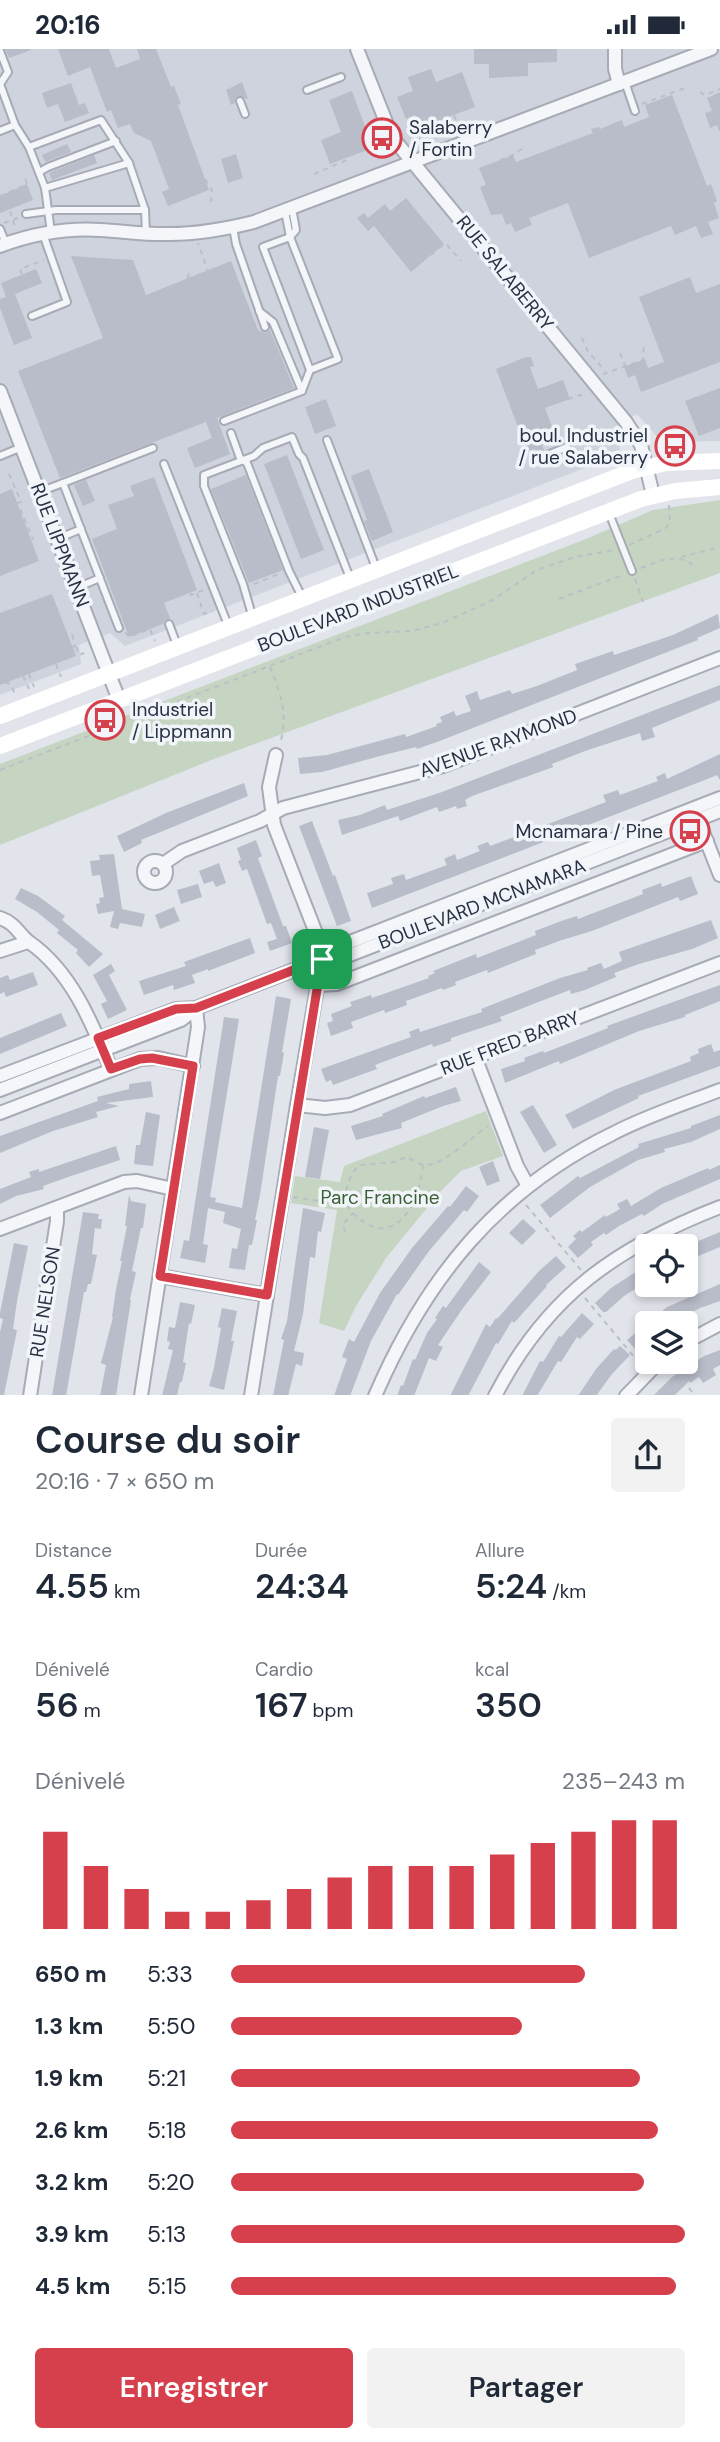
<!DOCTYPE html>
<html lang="fr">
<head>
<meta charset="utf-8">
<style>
	:root { --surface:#fff; --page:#f2f2f3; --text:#1f2937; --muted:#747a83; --accent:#d6404d }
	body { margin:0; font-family:"DM Sans",sans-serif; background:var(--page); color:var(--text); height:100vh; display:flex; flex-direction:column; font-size:26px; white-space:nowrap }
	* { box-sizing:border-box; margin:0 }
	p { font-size:23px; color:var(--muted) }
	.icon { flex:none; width:38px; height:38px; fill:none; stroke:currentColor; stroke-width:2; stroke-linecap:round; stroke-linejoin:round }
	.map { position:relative; height:1346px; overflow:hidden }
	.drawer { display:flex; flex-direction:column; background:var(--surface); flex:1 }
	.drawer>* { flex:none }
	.controls { position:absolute; left:635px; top:1185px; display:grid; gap:14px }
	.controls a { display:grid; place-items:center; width:63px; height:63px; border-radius:7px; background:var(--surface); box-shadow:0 4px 10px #0003; font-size:35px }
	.pin { position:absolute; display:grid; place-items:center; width:60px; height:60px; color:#fff; margin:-30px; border-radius:14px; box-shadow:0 4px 10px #0006 }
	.round { display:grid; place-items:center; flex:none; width:74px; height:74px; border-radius:7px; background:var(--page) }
	.summary { display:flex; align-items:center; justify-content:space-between; height:119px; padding:0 35px }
	h1 { font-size:38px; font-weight:600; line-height:52px }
	.figures { display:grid; grid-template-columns:repeat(3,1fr); gap:10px; height:119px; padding:7px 35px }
	.figures div { display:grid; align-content:center }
	.figures b { font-size:35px; font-weight:600 }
	.figures small { font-size:19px; font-weight:400 }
	.figures p { font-size:19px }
	.chart { height:196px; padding:14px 35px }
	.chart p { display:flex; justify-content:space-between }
	.chart svg { width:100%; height:126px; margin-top:7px; stroke:var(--accent); stroke-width:6 }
	.action { display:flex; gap:14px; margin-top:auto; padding:14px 35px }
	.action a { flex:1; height:80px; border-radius:7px; background:var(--accent); color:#fff; font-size:28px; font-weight:600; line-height:80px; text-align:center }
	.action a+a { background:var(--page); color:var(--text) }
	ul { padding:0 35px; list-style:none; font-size:23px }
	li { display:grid; grid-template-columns:112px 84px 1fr; align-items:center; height:52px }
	li i { height:18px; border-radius:9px; background:var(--accent) }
	.status { display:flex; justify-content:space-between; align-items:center; height:49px; padding:0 35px; background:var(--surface); direction:ltr }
	.status svg { height:19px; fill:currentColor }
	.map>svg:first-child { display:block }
	.built { fill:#cfd3dd }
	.green { fill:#c6d5c2 }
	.building { fill:#b8bdc9 }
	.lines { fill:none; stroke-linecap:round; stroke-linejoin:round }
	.lane-casing { stroke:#a6abb6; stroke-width:10 }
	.street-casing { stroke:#a6abb6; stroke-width:16 }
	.path { stroke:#bbbfc6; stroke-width:2; stroke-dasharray:5 5; stroke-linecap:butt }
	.lane { stroke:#f4f6f9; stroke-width:6 }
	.street { stroke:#f4f6f9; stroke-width:12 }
	.secondary { stroke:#fff; stroke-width:16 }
	.route-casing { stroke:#fff; stroke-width:14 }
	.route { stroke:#d6404d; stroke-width:9 }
	.labels { text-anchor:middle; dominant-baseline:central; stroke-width:7; stroke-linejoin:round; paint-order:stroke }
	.poi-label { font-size:19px; fill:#283144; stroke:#f1f4f8; text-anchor:start }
	.street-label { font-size:19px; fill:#283144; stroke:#f1f4f8 }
	.park-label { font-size:19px; fill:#3a6035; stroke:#f1f4f8 }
</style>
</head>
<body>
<div class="status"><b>20:16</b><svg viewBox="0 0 49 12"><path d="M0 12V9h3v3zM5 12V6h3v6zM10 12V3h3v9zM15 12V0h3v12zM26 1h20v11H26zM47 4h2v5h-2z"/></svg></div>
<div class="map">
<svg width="720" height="1347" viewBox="0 0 720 1347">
	<rect width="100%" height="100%" fill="#e1e4eb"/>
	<path class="built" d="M0,0H720V392L662,393L637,365L616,377L620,402L595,415L125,597L110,584L79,596L81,615L0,646Z"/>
	<g class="green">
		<path d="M720,451V524L214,710L0,796V715L586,490L653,461Z"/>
		<path d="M486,1062L503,1107L461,1122L440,1143L386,1209L356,1257L344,1282L319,1274L337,1161L291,1154L295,1127L340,1133L344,1117Z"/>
	</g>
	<g class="building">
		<path d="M5,0H31V1L9,9Z"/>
		<path d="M58,0H109L116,19L140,10L137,0H156L171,38L174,37L181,55L178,56L209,141L168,157L162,143L169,140L151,92L134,84L130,75L118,79L111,61L107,63L90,18L68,27Z"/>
		<path d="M474,0H557V13L528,14V27L489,29V15H474Z"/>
		<path d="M431,20L436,33L462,23L475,58L419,79L415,66L406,70L397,48L413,42L408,28Z"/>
		<path d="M242,33L248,50L239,47L235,49V54L231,56L226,41Z"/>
		<path d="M71,34L79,56L85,54L89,64L65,73L58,55L47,59L42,44Z"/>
		<path d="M352,42L373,99L330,115L321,91L341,83L329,51Z"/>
		<path d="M720,43V82H719L717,76L710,79L705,64L712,62L707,49Z"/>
		<path d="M672,46L707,137L711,135L717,152L714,154L719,169L708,173L713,185L701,189L696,177L675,186L671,177L589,209L568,154L529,169L532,176L515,183L511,174L506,176L502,165L491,166L480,138L486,136L479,119L513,106L516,113L593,84L591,80L599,78L600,80L622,71L624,78L649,68L645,56Z"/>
		<path d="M67,95L71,103L45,113L42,106Z"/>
		<path d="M236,105L243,129L228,134L221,110Z"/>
		<path d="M94,106L97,114L52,131L49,124Z"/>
		<path d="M27,135L33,151L0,164V147Z"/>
		<path d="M406,149L444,195L411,223L374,177L368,182L357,169L364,164L368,169L385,155L390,162Z"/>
		<path d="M71,207L133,211L146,246L231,212L258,281L265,284L270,281L294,339L217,369L230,405L195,419L187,399L212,389L206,373L60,429L18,322L103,289Z"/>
		<path d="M36,220L42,234L15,245L32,289L14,296L0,259V250L6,248L1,234Z"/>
		<path d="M690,228L696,244L720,235V313L641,343L635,326L628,329L624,318L645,310L648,319L664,313L639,248Z"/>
		<path d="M526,308H531L534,317L530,318L538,340L563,331L570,350L545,359L557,391L542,396L544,401L536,403L535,400L527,402L496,320Z"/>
		<path d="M720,339V379L699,387L685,352Z"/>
		<path d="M326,350L336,377L315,385L305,358Z"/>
		<path d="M287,406L324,501L301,510L264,415Z"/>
		<path d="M369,420L393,483L372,492L364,472L367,471L351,427Z"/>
		<path d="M246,426L283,521L249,534L211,440Z"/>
		<path d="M154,428L197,541L164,554L170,569L165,571L163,575L129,588L92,490L117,480L108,456L134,447L130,437Z"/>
		<path d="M86,431L95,452L83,457L74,436Z"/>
		<path d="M12,440L39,512L0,527V445Z"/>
		<path d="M52,545L76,607L0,636V564Z"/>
		<path d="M718,565L720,579L697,589L698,591L437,693L417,700L416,698L380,707L322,723L300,725L298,709L327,706L405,685L406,688L437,677L436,675L442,673L440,668L454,662L456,667L471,662L465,647L477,642L480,651L510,641L512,645L537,637L577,621L575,615L613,602L614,606L673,586Z"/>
		<path d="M720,636V651L652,679L655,688L642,692L640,684L585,702L552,715L553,718L534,725L472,747L465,751L467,757L457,760L456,757L439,763L437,758L400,772L398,767L342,786L338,771L360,766L385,756L387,761L442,743Z"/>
		<path d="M720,705V731L717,726L710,729L372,859L367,844L393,835L391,829L404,825L406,831L447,816L444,810L455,805L457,811L480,802L477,797L488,793L490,797L606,753L603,746L618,741L620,746L658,732L656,728L665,724L667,730Z"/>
		<path d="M244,734L248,747L141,791L142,794L124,803L117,787L166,764Z"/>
		<path d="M312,772L333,827L335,826L351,872L337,877L299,777Z"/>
		<path d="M256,791L262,807L258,809L283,877H286L292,894L270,902L267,893L277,890L271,874L267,875L247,820L242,822L238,812L241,811L237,799Z"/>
		<path d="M114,805L122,860L145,865L142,878L120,874L118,880L110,878L114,862L98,865L96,855L100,854L99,849L104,848L100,826L92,827L90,812L100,811L99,806Z"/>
		<path d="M219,814L226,834L216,838L213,832L204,835L199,822Z"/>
		<path d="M691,827L698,845L680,852L678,848L592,882L562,891L535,901L536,905L488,924L487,921L455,933L456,936L443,941L442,939L406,952L407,956L385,964L384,961L351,973L353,979L331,987L327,974L333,972L331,965L352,957L350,953L371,946L372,949L429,929L428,927L435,924L433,922L476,905L477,909L536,886L535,882L564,871L577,867L578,870L643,845L642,841L661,834L662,838Z"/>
		<path d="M198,835L202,848L181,855L177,841Z"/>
		<path d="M21,839L38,847L65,867L62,871L103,905L89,918L76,904L78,901L57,884L59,881L37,863L15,850Z"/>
		<path d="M174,858L180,872L160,880L155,866Z"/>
		<path d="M711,871L718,889L692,900L639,915L614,924L616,928L585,941L571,945L570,941L541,952L500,968L502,972L451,989V992L433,998L432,995L399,1007L375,1016L377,1020L333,1036L331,1031L326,1033L321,1020L411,988L409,983L419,979L420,983L482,963L481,960L560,929L588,921L587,919L601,914L604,920L622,912L619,903Z"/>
		<path d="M250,889L255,904L208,922V920L192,926L195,934L174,941L173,936L144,946L139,932L186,917L184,913Z"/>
		<path d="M111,915L115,922L109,926L127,961L108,970L101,955L107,952L93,926Z"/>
		<path d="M33,923L38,936L6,948L4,943L0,945V929L8,926L10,931Z"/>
		<path d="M720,936V952L685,966V968L639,982L560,1015L559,1012L505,1034L501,1020L525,1012L524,1009L543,1002L544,1004L608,979L607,977Z"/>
		<path d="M276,947L291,950L282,1003L284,1004L280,1027H278L260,1146L255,1171H257L252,1196H249L245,1221L229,1219L232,1199L237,1200L241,1180L223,1174L225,1163L208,1159L203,1195L208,1196L205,1214L180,1209L184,1191L189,1192L224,968L239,970L210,1148L216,1149L215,1153L242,1159Z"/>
		<path d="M61,964L67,977L0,1005V989Z"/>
		<path d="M711,995L714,1003L720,1001V1017L638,1047L639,1049L573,1080L565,1066L614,1041L691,1012L690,1008L699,1004L698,1000Z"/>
		<path d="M151,1032L153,1048L106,1054L119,1057L96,1063L98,1068L53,1082L0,1104V1087L98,1052L97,1048L129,1040V1035Z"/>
		<path d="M456,1038L461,1052L443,1057L401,1074L402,1079L356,1091L351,1077L383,1067L382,1065L424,1047L425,1049Z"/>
		<path d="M533,1056L557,1096L544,1104L520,1063Z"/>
		<path d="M146,1063L160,1066L153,1117L134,1115L136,1096H140Z"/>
		<path d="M720,1066V1080L691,1093L664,1100L665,1103L638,1111L590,1138L550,1169L540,1156L578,1127L580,1129L639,1098L638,1095L691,1079V1077Z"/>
		<path d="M314,1078L329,1081L320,1130L305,1128Z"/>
		<path d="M116,1097L120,1111L74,1126L43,1137L44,1140L16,1147L0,1155V1140L31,1128L29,1123L39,1120V1123Z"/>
		<path d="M493,1112L500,1132L487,1137L479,1118Z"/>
		<path d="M720,1116V1130L662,1155L644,1167L642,1165L619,1177L606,1186L604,1184L591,1193L593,1196L578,1209L568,1198L576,1190L573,1187L580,1181L582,1183L605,1166L606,1168L620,1160L617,1155L627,1150L631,1157L661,1139L708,1119L709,1121Z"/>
		<path d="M466,1137L479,1147L467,1163L464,1161L429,1202L398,1246L397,1245L371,1292L350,1347H334L347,1310L342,1308L349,1290L354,1293L380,1244L412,1199L448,1157L450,1158Z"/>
		<path d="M129,1146L131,1152L146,1155L143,1179H141L132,1222L136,1223L130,1250L131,1251L116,1347H100L106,1316L101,1314L113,1268H112L116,1240L122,1212H120L127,1177H125Z"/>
		<path d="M303,1159L325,1164L321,1183L318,1182L315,1209L310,1208L303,1265L294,1302L304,1304L302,1317L296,1315L288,1347H273L284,1291L281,1290L287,1272Z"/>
		<path d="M83,1163L99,1165L98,1170H102L101,1180L95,1179L92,1205L97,1206L91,1235H88L86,1243H84L66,1347H52Z"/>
		<path d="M523,1170L536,1182L522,1196L509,1184Z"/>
		<path d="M720,1183V1198L686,1212V1197Z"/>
		<path d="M14,1194L28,1197L17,1252L13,1280L17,1281L4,1346H0V1283L3,1270L0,1269V1264Z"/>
		<path d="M556,1207L566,1218L546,1236L547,1237L514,1274L512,1272L498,1295L496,1294L468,1347H450L486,1275L490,1278L496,1269L497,1270L539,1222Z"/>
		<path d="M479,1213L491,1223L463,1259L438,1296L443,1298L436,1312L429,1309L414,1347H397L401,1336L403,1337L413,1310L415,1311L427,1284L437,1270L435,1269L443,1257L446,1259Z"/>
		<path d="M648,1215V1232L624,1247L606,1263H603L595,1254L611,1239Z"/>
		<path d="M720,1235V1252L700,1259L671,1274H648V1291L637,1302L627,1291L667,1258Z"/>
		<path d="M180,1253L195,1256L191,1275L189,1274L183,1313L186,1314L182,1333H180L177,1347H162L173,1301L168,1300L170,1293L167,1292L169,1278L175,1279Z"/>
		<path d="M222,1259L237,1262L231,1292H234L224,1341L209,1337L214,1319L221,1279L218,1278Z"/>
		<path d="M582,1264L594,1275L580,1290L577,1288L561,1313L558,1312L537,1347H522L540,1312L543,1313L559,1287L561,1288Z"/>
		<path d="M620,1297L630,1306L612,1325L596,1347H578L596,1320L614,1300L616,1301Z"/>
		<path d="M720,1301V1316L713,1320L716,1326L703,1334L699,1328L690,1334L689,1332L674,1347H653L672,1328L704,1307Z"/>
	</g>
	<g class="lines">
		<g class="lane-casing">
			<g id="lane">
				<path d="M0,2L8,23L0,35L15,76"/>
				<path d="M625,33L635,62"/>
				<path d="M307,41L341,28"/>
				<path d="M240,52L245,65"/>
				<path d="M0,82L15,76L29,98L45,139"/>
				<path d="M29,98L101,71L129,114"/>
				<path d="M39,123L48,118L116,92"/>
				<path d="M285,162L290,188"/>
				<path d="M26,165L56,161H145L146,185"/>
				<path d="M233,178L236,195L265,278"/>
				<path d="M0,180L6,195"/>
				<path d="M51,183L45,139L129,114L145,161"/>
				<path d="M290,188L296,181L292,159"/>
				<path d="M32,267L67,253L43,185"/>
				<path d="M302,342L310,321L263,198L290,188L338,310L310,321"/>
				<path d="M224,372L302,342L273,273L259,262"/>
				<path d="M231,384L240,409L247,414L289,522L302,548"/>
				<path d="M327,391L376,519"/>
				<path d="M0,407L22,398"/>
				<path d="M545,407L567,398"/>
				<path d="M164,415L228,576"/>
				<path d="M63,434L153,399"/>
				<path d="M39,443L63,434L119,579"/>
				<path d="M609,464L632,522"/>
				<path d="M57,490L81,480"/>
				<path d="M76,539L100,529"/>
				<path d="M252,566L243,535L204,437V426L254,407L263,399L292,388L299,405L303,409L350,529"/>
				<path d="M169,575L177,596"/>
			</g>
		</g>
		<g class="street-casing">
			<g id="street">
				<path d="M357,0L392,88L626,373L641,396L653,446"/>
				<path d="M615,0V20L619,35"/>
				<path d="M0,197C32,185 66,179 100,181C123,182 146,186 170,185C198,185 226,180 254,173L711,0"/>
				<path d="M0,342L119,651"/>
				<path d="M695,763L720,826"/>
				<circle cx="155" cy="823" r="11"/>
				<path d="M163,815L182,802L260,772L283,759L443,717L720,609"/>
				<path d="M0,869C17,875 18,885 29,893C71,922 92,974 111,1020"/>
				<path d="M0,902L28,893"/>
				<path d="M322,910L337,911L720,762"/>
				<path d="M317,936L337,935L707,792"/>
				<path d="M475,1008L517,1117L528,1137"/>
				<path d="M0,1027L176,960L196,959"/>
				<path d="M0,1041L181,971L196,959L322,910L332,900L720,749"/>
				<path d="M297,1056L325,1059L350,1056L720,914"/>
				<path d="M0,1064L140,1010L158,1009L193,1017"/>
				<path d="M0,1180L124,1133L137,1132L173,1140"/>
				<path d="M160,1227L267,1246"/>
				<path d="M686,1293L720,1275"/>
				<path d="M30,1347L57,1172V1159"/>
				<path d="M141,1347L198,978L196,959"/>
				<path d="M251,1347L297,1056L322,910L321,897L274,776L269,738L276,706"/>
				<path d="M375,1347C425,1231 496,1142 612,1085C646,1067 684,1055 720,1041"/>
				<path d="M495,1347C547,1246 617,1198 720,1158"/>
				<path d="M626,1347L660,1312"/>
			</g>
		</g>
		<g class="path">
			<path d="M700,43L705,46L720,40"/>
			<path d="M642,55L685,39"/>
			<path d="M454,66L460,81"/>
			<path d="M437,76L454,69"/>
			<path d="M500,111L513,106L526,97"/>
			<path d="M314,125L349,110"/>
			<path d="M205,130L212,141L211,156"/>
			<path d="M0,147L27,135L25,129"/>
			<path d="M10,162L16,181"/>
			<path d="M4,174L18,169"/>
			<path d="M431,206L444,195L447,196L461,212"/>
			<path d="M22,225L20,220L44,211"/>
			<path d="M187,229L190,223"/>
			<path d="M187,230L208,222L198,194"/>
			<path d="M582,289L587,301L605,322"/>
			<path d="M620,304L625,317"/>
			<path d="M603,325L643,311L644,295"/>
			<path d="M568,350L587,344"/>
			<path d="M9,425L21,453L18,454L33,491"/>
			<path d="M629,496L666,479L670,473L669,456"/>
			<path d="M681,508L720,498"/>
			<path d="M641,519C661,512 677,502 695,518"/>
			<path d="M635,530L643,553"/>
			<path d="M254,535L281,524"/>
			<path d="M191,544V546L204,541"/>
			<path d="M197,544L204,565L212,562"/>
			<path d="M559,550L623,526"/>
			<path d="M125,583L129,588L150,580L155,592"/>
			<path d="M72,598L75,597L72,585"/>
			<path d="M76,598L79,606L84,604"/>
			<path d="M56,615L61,628"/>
			<path d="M270,618C280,642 289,668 280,694"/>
			<path d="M29,625L34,638"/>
			<path d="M23,627L29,640"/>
			<path d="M5,634L11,635L15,646"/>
			<path d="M0,721L345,588L367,584L412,582L442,574L493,551L537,521L575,508L614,501"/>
			<path d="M423,1116C421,1138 411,1173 386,1179C372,1182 352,1167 346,1154C344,1147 346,1140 349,1133C351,1125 354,1120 361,1116L393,1113L407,1108C413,1110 420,1117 427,1116C444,1115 474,1087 488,1077"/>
			<path d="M293,1148L346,1156"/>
			<path d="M526,1156L581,1221"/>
			<path d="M345,1183L343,1175L353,1164"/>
			<path d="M585,1249L640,1315"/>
			<path d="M671,1315L695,1347"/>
		</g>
		<use href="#lane" class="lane"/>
		<use href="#street" class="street"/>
		<g class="secondary">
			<path d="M0,667L632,422L666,414L720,412"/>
			<path d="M0,697L641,450L675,442L720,438"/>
		</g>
	</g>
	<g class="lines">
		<g class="route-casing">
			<path id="route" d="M322,910L267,1246L160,1227L193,1017L152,1009L140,1010L111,1020L98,989L176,960L196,959Z"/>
		</g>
		<use href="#route" class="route"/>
	</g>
	<defs>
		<g id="bus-ring" transform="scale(2.0125)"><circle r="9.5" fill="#f1f4f8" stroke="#d6404d" stroke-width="1.5"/><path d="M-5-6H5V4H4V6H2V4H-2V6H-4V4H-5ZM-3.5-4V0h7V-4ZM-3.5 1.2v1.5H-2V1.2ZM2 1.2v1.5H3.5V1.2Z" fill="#d6404d"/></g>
	</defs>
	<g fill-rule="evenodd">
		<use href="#bus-ring" x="382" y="89"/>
		<use href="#bus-ring" x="675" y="397"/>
		<use href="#bus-ring" x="105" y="671"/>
		<use href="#bus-ring" x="690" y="782"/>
	</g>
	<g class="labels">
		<g class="poi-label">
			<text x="409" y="78">Salaberry<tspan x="409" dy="22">/ Fortin</tspan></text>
			<text x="648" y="386" text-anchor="end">boul. Industriel<tspan x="648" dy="22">/ rue Salaberry</tspan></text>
			<text x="132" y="660">Industriel<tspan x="132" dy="22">/ Lippmann</tspan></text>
			<text x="663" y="782" text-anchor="end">Mcnamara / Pine</text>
		</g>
		<g class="street-label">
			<text transform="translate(505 224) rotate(51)">RUE SALABERRY</text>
			<text transform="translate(60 496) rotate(69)">RUE LIPPMANN</text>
			<text transform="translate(358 559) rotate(-21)">BOULEVARD INDUSTRIEL</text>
			<text transform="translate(498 694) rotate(-20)">AVENUE RAYMOND</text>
			<text transform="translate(482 855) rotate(-21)">BOULEVARD MCNAMARA</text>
			<text transform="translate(510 994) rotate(-21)">RUE FRED BARRY</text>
			<text transform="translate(45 1253) rotate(-81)">RUE NELSON</text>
		</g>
		<g class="park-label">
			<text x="380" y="1148">Parc Francine</text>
		</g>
	</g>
</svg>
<div class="controls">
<a><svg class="icon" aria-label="locate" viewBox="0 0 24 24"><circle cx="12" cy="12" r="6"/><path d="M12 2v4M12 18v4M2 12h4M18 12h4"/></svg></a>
<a><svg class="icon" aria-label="layers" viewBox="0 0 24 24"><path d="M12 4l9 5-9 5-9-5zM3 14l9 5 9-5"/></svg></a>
</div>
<div class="pin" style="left:322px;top:910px;background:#1e9e55"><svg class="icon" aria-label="arrive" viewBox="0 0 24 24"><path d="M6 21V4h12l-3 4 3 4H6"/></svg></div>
</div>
<section class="drawer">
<div class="summary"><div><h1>Course du soir</h1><p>20:16 · 7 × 650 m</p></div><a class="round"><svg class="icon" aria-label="share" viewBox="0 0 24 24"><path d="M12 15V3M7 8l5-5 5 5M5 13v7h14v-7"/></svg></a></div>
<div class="figures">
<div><p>Distance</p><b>4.55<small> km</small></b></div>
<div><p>Durée</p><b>24:34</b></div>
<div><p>Allure</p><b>5:24<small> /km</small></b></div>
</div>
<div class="figures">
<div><p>Dénivelé</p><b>56<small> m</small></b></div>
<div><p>Cardio</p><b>167<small> bpm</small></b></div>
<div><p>kcal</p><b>350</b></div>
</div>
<div class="chart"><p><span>Dénivelé</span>235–243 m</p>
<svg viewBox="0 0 160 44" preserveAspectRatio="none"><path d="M5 44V10M15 44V22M25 44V30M35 44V38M45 44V38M55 44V34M65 44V30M75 44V26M85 44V22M95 44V22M105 44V22M115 44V18M125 44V14M135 44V10M145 44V6M155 44V6"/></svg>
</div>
<ul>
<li><b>650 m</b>5:33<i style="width:78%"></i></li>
<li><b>1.3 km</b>5:50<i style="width:64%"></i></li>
<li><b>1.9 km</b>5:21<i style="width:90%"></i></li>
<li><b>2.6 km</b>5:18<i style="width:94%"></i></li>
<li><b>3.2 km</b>5:20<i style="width:91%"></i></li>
<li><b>3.9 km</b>5:13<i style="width:100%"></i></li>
<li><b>4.5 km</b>5:15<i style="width:98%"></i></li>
</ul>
<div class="action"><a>Enregistrer</a><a>Partager</a></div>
</section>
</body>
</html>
